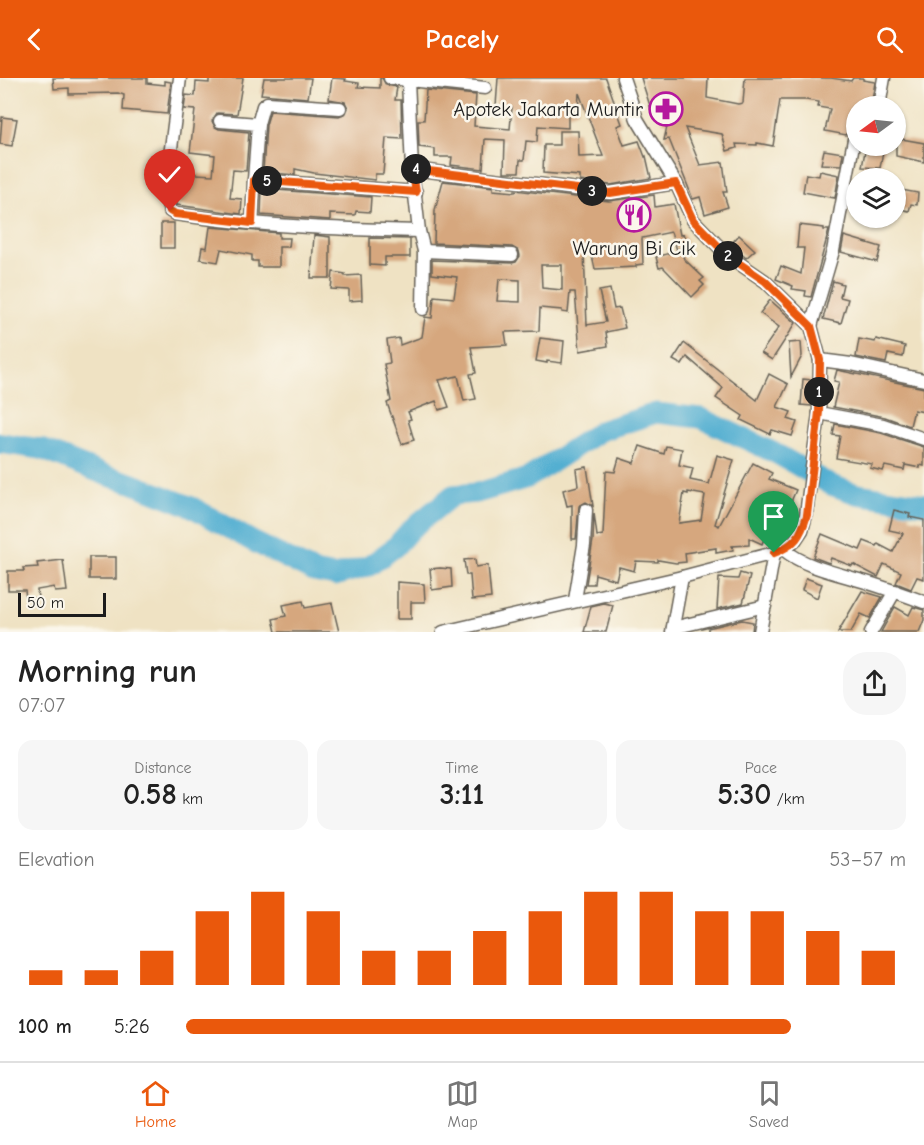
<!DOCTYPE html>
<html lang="en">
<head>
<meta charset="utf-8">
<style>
	:root { --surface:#fff; --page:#f6f6f6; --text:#222; --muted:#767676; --line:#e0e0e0; --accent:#ea580c }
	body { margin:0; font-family:"Comic Neue",sans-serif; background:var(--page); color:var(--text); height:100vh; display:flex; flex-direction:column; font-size:22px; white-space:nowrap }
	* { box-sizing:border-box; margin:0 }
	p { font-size:20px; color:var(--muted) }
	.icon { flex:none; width:33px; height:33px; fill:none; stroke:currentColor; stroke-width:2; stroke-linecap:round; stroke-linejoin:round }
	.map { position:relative; height:554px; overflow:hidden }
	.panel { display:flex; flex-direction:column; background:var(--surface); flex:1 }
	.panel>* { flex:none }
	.needle { width:39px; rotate:255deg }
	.buttons { position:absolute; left:846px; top:18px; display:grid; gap:12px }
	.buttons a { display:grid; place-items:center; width:60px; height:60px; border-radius:50%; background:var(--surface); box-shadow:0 2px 4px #0004; font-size:30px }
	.scale { position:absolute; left:18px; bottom:15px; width:88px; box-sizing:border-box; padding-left:6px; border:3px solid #1c1c1c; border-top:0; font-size:16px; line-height:21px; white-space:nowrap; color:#1c1c1c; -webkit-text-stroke:4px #fbf7ec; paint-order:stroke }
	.pin { position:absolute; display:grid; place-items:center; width:51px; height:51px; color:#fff; margin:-62px -26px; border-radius:50% 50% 50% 0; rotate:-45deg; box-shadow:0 0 6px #0007 }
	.pin .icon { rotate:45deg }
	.km { position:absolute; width:30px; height:30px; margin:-15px; border-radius:50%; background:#222; color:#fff; font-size:16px; line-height:30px; text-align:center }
	.round { display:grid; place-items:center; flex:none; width:63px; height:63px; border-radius:24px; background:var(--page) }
	.headline { display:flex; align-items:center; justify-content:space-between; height:102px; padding:0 18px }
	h1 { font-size:33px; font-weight:700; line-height:45px }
	.metrics { display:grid; grid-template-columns:repeat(3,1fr); gap:9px; height:102px; padding:6px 18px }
	.metrics div { display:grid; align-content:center; border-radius:15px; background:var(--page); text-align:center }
	.metrics b { font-size:30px; font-weight:700 }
	.metrics small { font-size:16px; font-weight:400 }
	.metrics p { font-size:16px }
	.chart { height:168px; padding:12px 18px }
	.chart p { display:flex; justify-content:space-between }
	.chart svg { width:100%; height:108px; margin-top:6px; stroke:var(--accent); stroke-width:6 }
	ul { padding:0 18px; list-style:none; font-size:20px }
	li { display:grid; grid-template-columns:96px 72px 1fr; align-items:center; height:45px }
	li i { height:15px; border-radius:8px; background:var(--accent) }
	header { display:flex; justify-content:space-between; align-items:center; height:78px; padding:0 18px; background:var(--accent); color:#fff; font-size:27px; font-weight:700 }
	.tabs { display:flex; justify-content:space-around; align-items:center; height:84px; border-top:2px solid var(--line); background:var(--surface); font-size:16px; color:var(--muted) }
	.tabs a { display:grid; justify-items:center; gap:3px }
	.tabs .active { color:var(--accent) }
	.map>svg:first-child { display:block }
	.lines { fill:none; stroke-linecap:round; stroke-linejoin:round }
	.river { stroke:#53afd1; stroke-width:21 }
	.building { fill:#d6a77e; fill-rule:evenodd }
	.minor-casing { stroke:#666156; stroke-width:15 }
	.minor { stroke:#fff; stroke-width:12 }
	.route-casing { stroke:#fff; stroke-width:12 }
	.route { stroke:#ea580c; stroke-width:8 }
	.labels { text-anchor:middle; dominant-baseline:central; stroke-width:5; stroke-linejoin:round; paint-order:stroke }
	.poi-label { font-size:20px; fill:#1c1c1c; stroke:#fbf7ec; text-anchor:end }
</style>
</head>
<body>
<header><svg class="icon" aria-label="back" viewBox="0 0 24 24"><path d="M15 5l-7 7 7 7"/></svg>Pacely<svg class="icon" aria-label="search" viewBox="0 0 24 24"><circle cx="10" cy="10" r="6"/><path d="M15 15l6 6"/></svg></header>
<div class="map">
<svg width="924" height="554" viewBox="0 0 924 554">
	<rect width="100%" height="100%" fill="#fbf7ec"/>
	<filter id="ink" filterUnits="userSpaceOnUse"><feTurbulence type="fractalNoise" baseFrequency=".0167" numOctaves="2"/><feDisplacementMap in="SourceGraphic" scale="12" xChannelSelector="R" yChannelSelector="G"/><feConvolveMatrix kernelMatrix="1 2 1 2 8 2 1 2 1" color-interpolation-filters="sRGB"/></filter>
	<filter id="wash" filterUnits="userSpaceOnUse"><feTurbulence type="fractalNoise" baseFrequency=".008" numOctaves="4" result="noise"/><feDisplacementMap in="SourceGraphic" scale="24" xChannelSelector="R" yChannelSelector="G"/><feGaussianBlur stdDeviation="1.35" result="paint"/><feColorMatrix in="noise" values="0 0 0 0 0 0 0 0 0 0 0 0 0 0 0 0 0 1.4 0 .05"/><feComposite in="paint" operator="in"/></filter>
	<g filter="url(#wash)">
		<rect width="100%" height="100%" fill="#efe2c3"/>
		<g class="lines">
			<path class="river" d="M0,365L41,371L108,398L131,405L192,429L252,463L314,494L335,498L369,488L395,469L411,451L453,417L477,415L528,400L600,353L656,335L701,340L777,376L831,407L857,416L924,426"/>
		</g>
		<g id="blocks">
			<g class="building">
				<path d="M53,0H147V5L165,7V3L171,4L167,36L123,32L124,17L118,15L69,16V10L54,11Z"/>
				<path d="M209,0H243L237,36L217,35L212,43L215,49L219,51L249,54L246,93L233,92L230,120L242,121L241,136L177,127L179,95L213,97L215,77L190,74L195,32L184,31L186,17L195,18L196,4L209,5Z"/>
				<path d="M264,0H311L308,20L261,16Z"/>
				<path d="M332,0L346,1L345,3L359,5L358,9L380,10V0H382L386,7L397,9L395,22H401L402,61L386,60L383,96H375V102L314,95L295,91V97L263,94L266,47L270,33L339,38L346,35L348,30L345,24L329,21Z"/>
				<path d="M498,0H606L622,46L617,48L624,67L639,63L645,79L646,78L651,100L610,107L580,103V98L543,95L544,67H559V53H578L579,79L603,78L579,15L578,32L568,36V50L538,48L537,64L526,63L524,82H520L519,94H504L505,62L485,61L483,91L451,87L452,79H435V71L419,69L418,42H424L426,12L476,17L474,48L510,51L512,29L496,28Z"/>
				<path d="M641,0H708L707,20L738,26L743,25L745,0H831L851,3L853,0H863V2L875,4L871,28H856V36H853L846,57L825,53L830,31L818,29L819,24L806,22H780L773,68L757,65V67L736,66L737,70L727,73L722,56L685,50L700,87L723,84L727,114H723L728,129L705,136L700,119L693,121L669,61L664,62L668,44H663L661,32L652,34Z"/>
				<path d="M2,39L17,41L12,68L0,66Z"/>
				<path d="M896,60L924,65V84L896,78Z"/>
				<path d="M866,68H884L880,90L862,89Z"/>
				<path d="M824,72L843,75L841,87L821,86Z"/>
				<path d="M820,93L839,97L835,120L803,114L806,96L819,98Z"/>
				<path d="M443,103L493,109V112L515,114V112L609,123L654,117L655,129L674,126L680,157L683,156L687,164L682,166L683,170L677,172L671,154L642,160L643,186L636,187V189L595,191L591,174L584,175L587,247L606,244L599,213L610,211L614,231L620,230L625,250L606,254L608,268L580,273L575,214H570L568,235L562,234V232L540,230L539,253L505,254L507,267L471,269L476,295L470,296L476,321L464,323L458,298L439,302L449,329L439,332L436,323L408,334L411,341L408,342L414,362L402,366L387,325L391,323L384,286L390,285L387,262L399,260L400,267L422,259L425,239L432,240L434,218L454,220L457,199L432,196V182L512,185L516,184L520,178L519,173L512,169L434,165L435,132ZM541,187H562V212L542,210ZM499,201L520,202V224L497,223Z"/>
				<path d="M262,111L371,119L370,134L356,133L355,137L330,136V142L261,137Z"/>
				<path d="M896,111L918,115L917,127L911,126L909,133L896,130Z"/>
				<rect x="161" y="145" width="13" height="25"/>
				<path d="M799,147L824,150V152H829L811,219L805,218L806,213L792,211L793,208L776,201L781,188L801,196L804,170H797Z"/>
				<path d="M210,149L279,155V160H290L289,169H279V189H258V183H252V177L221,171L218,184L200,181L202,169L207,170Z"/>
				<path d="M314,157L330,159V200H311Z"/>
				<path d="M739,157L755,172L746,180L731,166Z"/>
				<path d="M844,158L881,169L877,184L841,174Z"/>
				<path d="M370,160L410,161V179H385V188L370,187Z"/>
				<path d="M681,172L684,181L704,200L700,203L704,207L692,219L663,189L659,190L656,179Z"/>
				<path d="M333,194L345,196V198L361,197L362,222L349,223V212L331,211Z"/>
				<path d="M833,203L843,206L840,219L848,221L841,245L823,241Z"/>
				<path d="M770,222L796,245L772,282L761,275L779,249L760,235Z"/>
				<path d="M540,260L564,263L562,285L547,283V285L536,283Z"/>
				<path d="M859,261L875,264L876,261L905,268L903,279L888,276L886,285L856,279Z"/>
				<path d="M801,264L802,278L791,299L789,265Z"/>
				<path d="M684,265L757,322L769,296L788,306L777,329L791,334L788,341L797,344L792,358L772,352L770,356L741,342L743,338L716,320L723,310L687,279L682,287L673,282Z"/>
				<path d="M837,292L924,310V334L914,332L910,348L885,339L833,329L839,304L834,303Z"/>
				<path d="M803,301L811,302V328L801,327Z"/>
				<path d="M835,346L881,355L924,369V388L920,387V390L905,387L904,392L885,388L883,393L870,390L872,386L836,380L840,358L833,357Z"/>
				<path d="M640,368L664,376L666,368L682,371L679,387L693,390L690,402L709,406L717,377L734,382L715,446L719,448L753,385L772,395L769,401L796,412L790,426L787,425L771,463L764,461L762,466L749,460V467L732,468L733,472L716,475V470L685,475L686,484L676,485L658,482V484L636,483L634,493L619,489L616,502L595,496L594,506H586L593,462L594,435L597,458L603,457L606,393L615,394L619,380L634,385ZM688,414L705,417L701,442L679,445L684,415L688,416Z"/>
				<path d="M587,389L593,428L586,424L579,428L576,461H572V427L567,428L563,412L578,408L576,391Z"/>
				<path d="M894,432L910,436L909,439L924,442V501L917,499L911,511L896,505L901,494L884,486L878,499L853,486L852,488L831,480L829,485L813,479L822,456L860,472L864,463L877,468L878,466L893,474L903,455L889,452Z"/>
				<rect x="89" y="479" width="27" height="22"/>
				<path d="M475,481L476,489L488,487L491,520L472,522L470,497H466L464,482Z"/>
				<path d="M63,482L67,513L55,514L54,509L37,512L38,520L26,521L25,512H8V493H24L23,490L38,489L37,485Z"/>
				<path d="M440,490L451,491L452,509L432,512L430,491Z"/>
				<path d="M740,495L750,498L743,525L717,531L719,500L738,501Z"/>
				<path d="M806,500L822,506L817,520L802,512Z"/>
				<path d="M397,504L424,506L425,524H411V541H397Z"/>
				<path d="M862,513L882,519L870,540L861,536L851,554H838Z"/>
				<path d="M303,523L305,530L332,525L339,554H276L273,541L286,538L283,527Z"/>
				<path d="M604,525L613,527L606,554H584L591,528Z"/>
				<path d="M895,529L909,537L913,529L924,532V542L919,554H881Z"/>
				<path d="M742,542L753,544L752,554H708V550Z"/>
			</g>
		</g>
	</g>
	<g filter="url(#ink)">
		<use href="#blocks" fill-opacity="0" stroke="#666156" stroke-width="1.5"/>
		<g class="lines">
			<g class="minor-casing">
				<g id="minor">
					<path d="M180,0L165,117L170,133L175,136C256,148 337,151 419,153"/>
					<path d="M390,0L485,10"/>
					<path d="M408,2L412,91L419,153L424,173L423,231"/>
					<path d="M879,28L884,0"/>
					<path d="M220,43L258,46L254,102"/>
					<path d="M258,46L263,28L267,25L340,30"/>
					<path d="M412,91L610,115L676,105"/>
					<path d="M252,145L254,102L416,114"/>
					<path d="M424,173L512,177"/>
					<path d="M811,248L833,173L856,51"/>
					<path d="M820,282L851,286L924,302"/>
					<path d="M819,335L883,347L924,361"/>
					<path d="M783,471C806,490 837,495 866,504C885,510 905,517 924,524"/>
					<path d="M575,522L584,467L586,432"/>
					<path d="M673,550L765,528"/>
					<path d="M443,554L682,499L774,475L794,464L802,452L806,437L819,335L820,282L811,248L765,203L727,177L693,142L676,105L637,41L623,0"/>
					<path d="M672,554L682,499"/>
					<path d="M760,554L774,475"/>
					<path d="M871,554L895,513"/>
				</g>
			</g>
			<use href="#minor" class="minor"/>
		</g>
	</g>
	<g class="lines" filter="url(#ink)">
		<g class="route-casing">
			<path id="route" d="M170,133L175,136L252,145L254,102L416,114L412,91L610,115L676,105L693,142L727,177L765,203L811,248L820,282L819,334L807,437C801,458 795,467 774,475"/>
		</g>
		<use href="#route" class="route"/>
	</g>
	<defs>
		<g id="pharmacy-ring" transform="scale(1.725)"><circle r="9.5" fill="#fbf7ec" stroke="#b5179e" stroke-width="1.5"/><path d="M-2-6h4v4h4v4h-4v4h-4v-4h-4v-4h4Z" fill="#b5179e"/></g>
		<g id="restaurant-ring" transform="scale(1.725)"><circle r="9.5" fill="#fbf7ec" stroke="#b5179e" stroke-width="1.5"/><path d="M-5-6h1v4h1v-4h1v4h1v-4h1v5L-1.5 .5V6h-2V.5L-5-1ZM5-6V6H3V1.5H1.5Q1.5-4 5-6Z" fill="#b5179e"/></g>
	</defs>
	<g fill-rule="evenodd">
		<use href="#pharmacy-ring" x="666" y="31"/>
		<use href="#restaurant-ring" x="634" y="137"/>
	</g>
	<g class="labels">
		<g class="poi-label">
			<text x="643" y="31">Apotek Jakarta Muntir</text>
			<text x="634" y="170" text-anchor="middle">Warung Bi Cik</text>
		</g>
	</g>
</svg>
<div class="buttons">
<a><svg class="needle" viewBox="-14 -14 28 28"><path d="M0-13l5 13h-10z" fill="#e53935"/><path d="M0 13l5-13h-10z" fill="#767676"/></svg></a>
<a><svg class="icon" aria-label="layers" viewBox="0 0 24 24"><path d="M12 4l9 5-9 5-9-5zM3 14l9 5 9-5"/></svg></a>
</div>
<div class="scale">50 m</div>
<div class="pin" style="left:774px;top:475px;background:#1e9e55"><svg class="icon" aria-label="arrive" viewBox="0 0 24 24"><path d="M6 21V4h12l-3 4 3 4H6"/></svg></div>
<div class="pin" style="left:170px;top:133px;background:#d93025"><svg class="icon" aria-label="check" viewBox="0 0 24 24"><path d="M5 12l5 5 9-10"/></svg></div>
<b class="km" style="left:819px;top:314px">1</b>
<b class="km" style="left:728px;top:178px">2</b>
<b class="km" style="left:592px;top:113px">3</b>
<b class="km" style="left:416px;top:91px">4</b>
<b class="km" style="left:267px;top:103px">5</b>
</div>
<section class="panel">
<div class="headline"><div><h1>Morning run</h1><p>07:07</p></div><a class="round"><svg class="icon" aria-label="share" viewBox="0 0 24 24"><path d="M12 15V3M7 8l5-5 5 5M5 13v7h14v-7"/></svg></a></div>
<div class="metrics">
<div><p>Distance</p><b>0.58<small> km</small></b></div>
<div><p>Time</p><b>3:11</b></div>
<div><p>Pace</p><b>5:30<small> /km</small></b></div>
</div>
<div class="chart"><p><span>Elevation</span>53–57 m</p>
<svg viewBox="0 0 160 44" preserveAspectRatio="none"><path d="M5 44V38M15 44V38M25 44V30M35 44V14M45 44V6M55 44V14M65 44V30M75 44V30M85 44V22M95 44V14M105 44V6M115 44V6M125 44V14M135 44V14M145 44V22M155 44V30"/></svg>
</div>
<ul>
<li><b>100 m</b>5:26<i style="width:84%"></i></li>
</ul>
</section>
<nav class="tabs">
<a class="active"><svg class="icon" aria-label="home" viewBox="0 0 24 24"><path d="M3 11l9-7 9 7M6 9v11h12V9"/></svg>Home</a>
<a><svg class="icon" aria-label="map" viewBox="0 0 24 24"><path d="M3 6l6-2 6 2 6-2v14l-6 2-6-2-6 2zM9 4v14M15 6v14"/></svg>Map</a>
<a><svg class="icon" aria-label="saved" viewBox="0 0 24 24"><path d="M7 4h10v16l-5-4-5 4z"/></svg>Saved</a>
</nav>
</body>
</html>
